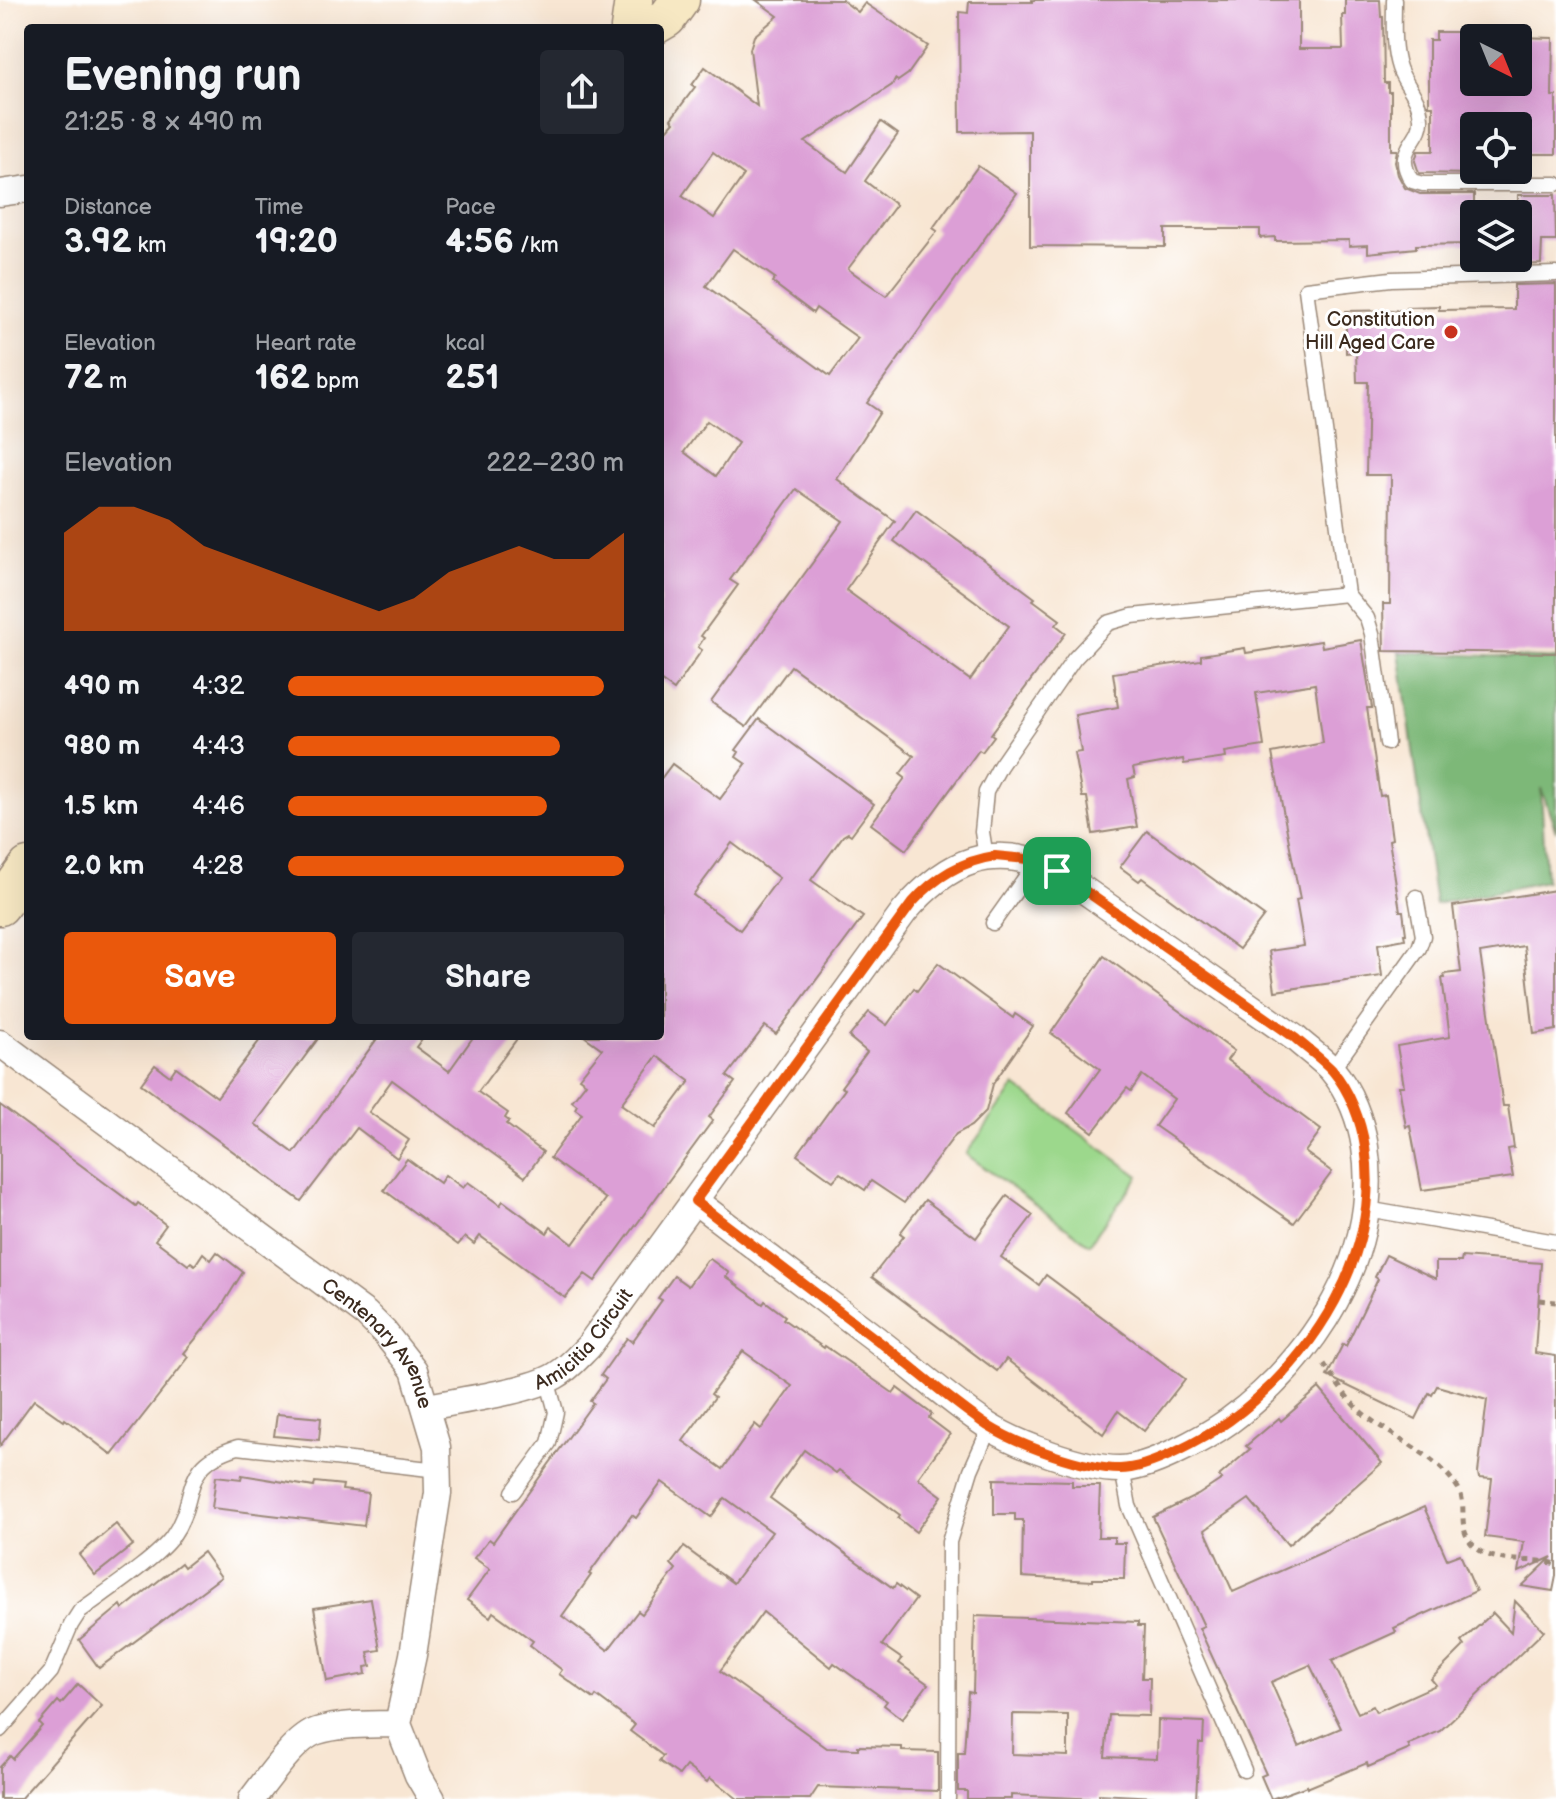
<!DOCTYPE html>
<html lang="en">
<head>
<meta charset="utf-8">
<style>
	:root { --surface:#171b24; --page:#242831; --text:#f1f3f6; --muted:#9ea1a6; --accent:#ea580c }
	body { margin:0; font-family:"Balsamiq Sans",sans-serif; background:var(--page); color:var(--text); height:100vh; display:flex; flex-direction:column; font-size:30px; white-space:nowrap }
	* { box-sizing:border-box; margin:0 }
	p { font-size:26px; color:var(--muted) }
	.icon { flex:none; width:44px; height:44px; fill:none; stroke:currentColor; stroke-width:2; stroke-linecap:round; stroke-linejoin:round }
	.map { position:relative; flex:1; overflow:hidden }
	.sheet { position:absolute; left:24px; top:24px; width:640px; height:1016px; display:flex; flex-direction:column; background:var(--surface); border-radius:8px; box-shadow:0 8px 32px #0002 }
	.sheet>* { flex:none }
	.needle { width:52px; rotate:137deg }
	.tools { position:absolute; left:1460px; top:24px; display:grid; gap:16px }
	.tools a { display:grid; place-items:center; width:72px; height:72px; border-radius:8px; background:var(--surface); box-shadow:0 8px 32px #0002; font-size:40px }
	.pin { position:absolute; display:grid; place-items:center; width:68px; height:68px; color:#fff; margin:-34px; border-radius:16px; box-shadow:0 4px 12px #0006 }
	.round { display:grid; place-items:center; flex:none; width:84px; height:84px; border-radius:8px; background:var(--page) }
	.summary { display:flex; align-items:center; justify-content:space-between; height:136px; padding:0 40px }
	h1 { font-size:44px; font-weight:700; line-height:60px }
	.metrics { display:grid; grid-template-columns:repeat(3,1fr); gap:12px; height:136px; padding:8px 40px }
	.metrics div { display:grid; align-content:center }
	.metrics b { font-size:34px; font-weight:700 }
	.metrics small { font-size:22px; font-weight:400 }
	.metrics p { font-size:22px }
	.chart { height:224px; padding:16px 40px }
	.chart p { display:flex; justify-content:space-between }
	.chart svg { width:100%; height:144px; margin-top:8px; fill:var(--accent); opacity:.7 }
	.cta { display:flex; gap:16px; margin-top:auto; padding:16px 40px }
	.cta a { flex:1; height:92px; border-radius:8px; background:var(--accent); color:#fff; font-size:32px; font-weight:700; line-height:92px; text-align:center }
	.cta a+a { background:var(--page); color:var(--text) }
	ul { padding:0 40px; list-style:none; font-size:26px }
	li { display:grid; grid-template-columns:128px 96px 1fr; align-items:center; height:60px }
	li i { height:20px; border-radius:10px; background:var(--accent) }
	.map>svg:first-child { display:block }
	.green { fill:#9cd88c; stroke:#6c8155; stroke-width:2 }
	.forest { fill:#7db878; stroke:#5c714b; stroke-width:2 }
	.building { fill:#dc9fd6; fill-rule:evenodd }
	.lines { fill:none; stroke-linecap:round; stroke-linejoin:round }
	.lane-casing { stroke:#9a8878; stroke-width:17 }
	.street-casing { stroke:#9a8878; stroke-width:29 }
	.secondary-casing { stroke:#9a8878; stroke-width:41 }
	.path { stroke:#9a8878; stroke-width:5; stroke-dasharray:6 6; stroke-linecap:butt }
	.lane { stroke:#fff; stroke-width:14 }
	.street { stroke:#fff; stroke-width:26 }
	.secondary { stroke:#f7e8c3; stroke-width:38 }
	.route-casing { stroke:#fff; stroke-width:16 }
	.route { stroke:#ea580c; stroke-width:10 }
	.poi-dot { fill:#c8321e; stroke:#fff; stroke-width:3 }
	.labels { text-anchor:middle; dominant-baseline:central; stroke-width:6; stroke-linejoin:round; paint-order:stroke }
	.poi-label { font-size:20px; fill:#3b2a1e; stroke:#fff; text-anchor:end }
	.street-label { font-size:20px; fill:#3b2a1e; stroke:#fff }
</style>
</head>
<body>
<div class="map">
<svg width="1556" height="1799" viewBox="0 0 1556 1799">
	<rect width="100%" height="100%" fill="#fff"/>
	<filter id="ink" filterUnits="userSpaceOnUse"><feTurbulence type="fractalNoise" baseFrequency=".0125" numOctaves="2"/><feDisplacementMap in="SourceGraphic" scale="16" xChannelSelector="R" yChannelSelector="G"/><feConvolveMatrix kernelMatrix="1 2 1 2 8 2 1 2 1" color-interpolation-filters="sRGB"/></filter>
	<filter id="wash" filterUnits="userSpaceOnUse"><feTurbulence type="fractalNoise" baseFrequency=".006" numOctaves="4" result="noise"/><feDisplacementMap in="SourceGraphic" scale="32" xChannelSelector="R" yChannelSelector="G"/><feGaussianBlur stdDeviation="1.8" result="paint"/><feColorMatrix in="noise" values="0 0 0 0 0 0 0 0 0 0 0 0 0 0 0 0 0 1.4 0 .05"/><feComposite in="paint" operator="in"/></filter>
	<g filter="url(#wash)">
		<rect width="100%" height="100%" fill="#f8e6d3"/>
		<path class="green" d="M1015,1086L1139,1176L1089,1244L966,1154Z"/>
		<path class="forest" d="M1399,652L1556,659V831L1541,788L1546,881L1435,904Z"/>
		<g id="blocks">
			<g class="building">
				<path d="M756,0H842L858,12L865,3L928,46L908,74L898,81L895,79L892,85L805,142L847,172L881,122L898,134L865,181L896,205L848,269L886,296L937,231L933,228L978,166L1017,193L867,403L880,412L837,479L895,521L846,590L970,680L1009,626L894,541L916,510L1035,598L1033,600L1060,620L1056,625L1066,633L991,734L994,736L982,752L979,750L906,850L871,824L905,778L900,774L914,756L791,666L746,727L711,702L843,521L796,489L730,580L738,585L701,636L704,638L698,647L702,650L674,690L660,680V138L674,122L671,119L695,87L692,85L705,67L757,106L750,49L754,36L778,16ZM713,152L744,175L714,218L682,196ZM733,249L775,278L772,282L813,313L816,308L858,338L830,376L706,286ZM707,421L738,443L716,476L684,452Z"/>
				<path d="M1032,0H1299V49H1343L1342,15H1345V0H1380L1381,17H1383L1384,83H1388V92H1391V150H1397L1395,162L1398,175L1405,188L1420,194H1474V244L1416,245V248L1368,253V245L1349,246V240L1275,241V237L1260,238V229H1165V247L1030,246V131L960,132L959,12L968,13L969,2H1032Z"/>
				<path d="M1436,32H1474V82H1518V37L1553,38L1552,96H1556V154H1518V126H1474V174L1419,173L1415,161L1418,151H1433V106H1429V40H1436Z"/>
				<path d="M1518,195H1555L1556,241H1542L1541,264L1518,265Z"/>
				<path d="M1556,284V653L1384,651L1383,604H1390L1391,475H1366L1368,382H1357L1356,352L1346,353V311L1406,310V307L1439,306V310L1514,309V285Z"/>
				<path d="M1361,640L1372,708H1367L1380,796L1386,795L1392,839L1389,840L1400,911H1403L1406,934H1404L1405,939L1378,944L1382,976L1275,991L1269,951L1304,946L1296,900L1300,899L1272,753L1323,743L1315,684L1256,693L1264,746L1225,752L1226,758L1184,764L1183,759L1133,768L1135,777L1128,779L1137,827L1093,834L1087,797H1082L1074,753L1081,752L1075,715L1118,707L1113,673L1201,660V655L1245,648L1246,653L1321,641L1322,647Z"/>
				<path d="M759,719L874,804L851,835L848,833L843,836L811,880L863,917L776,1034L765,1026L727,1076L735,1082L709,1117L713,1120L595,1281L585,1274L565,1298L480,1236L474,1244L465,1237L458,1245L384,1190L407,1159L440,1183L445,1175L463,1188L468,1182L500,1205L503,1201L547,1233L551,1227L573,1244L606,1199L550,1158L582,1114L575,1109L577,1105L572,1101L586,1083L579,1078L602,1049L584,1036H660V780L672,764L720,799L746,764L736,757L739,752L736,750ZM732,843L779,878L740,930L693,895ZM657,1056L690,1081L655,1128L621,1104Z"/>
				<path d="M1147,831L1264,916L1239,949L1142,878L1139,881L1120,867Z"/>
				<path d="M1556,890V1030L1534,1034L1524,946L1480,953L1503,1106H1508L1514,1148L1508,1149L1513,1177L1422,1190L1410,1126L1406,1127L1399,1086H1404L1397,1046L1450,1037L1442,978H1445L1444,974L1461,972L1453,906Z"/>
				<path d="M1104,956L1234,1051L1227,1060L1321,1130L1305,1152L1332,1172L1294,1223L1155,1126L1174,1099L1142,1075L1131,1091L1127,1088L1093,1132L1068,1113L1100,1069L1051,1033Z"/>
				<path d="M938,963L1013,1018L1015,1014L1033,1026L993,1084L986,1111L971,1126L956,1134L904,1203L871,1181L865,1190L840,1173L833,1181L797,1155L845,1089L841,1087L867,1052L849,1037L869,1012L887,1025L914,988L917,991Z"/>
				<path d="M263,1036H320L255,1124L294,1153L379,1036H424L416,1047L449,1071L474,1036H519L478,1092L508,1113L505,1118L509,1121L506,1124L543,1152L525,1177L392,1080L369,1112L409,1140L397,1158L357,1128L301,1201L141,1084L155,1065L170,1076L176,1067L217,1097Z"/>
				<path d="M0,1105L136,1206L138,1203L166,1225L155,1240L188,1265L191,1262L195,1265L203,1253L211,1260L217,1252L243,1272L220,1309L184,1353L189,1357L112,1455L65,1419L64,1421L34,1400L0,1446Z"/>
				<path d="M1007,1196L1033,1215L1001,1257L1039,1285L1046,1275L1185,1379L1144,1431L1118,1411L1103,1434L1006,1359L997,1371L872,1277L904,1236L900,1233L925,1200L976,1238Z"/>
				<path d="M1386,1255L1436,1279V1262H1461L1462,1257L1541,1263L1535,1353L1556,1356V1576L1553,1591L1522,1586L1552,1557L1519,1572L1524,1542L1485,1537L1492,1479L1479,1478L1478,1473L1487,1400L1437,1386L1432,1395L1429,1393L1416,1419L1327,1376L1343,1344L1346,1346L1378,1279L1375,1277Z"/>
				<path d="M710,1259L729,1273L726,1277L763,1304L765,1301L785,1316L783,1319L824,1348L825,1346L893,1393L897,1388L932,1414L929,1418L950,1434L918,1478L942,1496L916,1532L898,1518L900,1515L839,1470L836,1473L804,1450L770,1498L893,1588L896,1584L916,1599L882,1645L902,1659L899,1663L928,1684L902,1719L884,1705L887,1701L834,1663L831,1667L763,1612L720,1671L827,1748L858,1749V1746L902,1747V1751L938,1752V1791L818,1787L810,1799H738L710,1778L707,1782L686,1766L679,1775L659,1761L663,1756L630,1731L635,1725L596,1696L594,1699L559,1674L562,1670L530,1645L533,1641L493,1612L490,1617L467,1600L490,1569L474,1558L489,1539L493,1542L593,1403L590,1401L606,1379L601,1375L627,1338L632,1342L662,1300L658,1298L674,1276L688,1286L707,1260ZM743,1351L792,1386L761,1429L755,1424L723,1469L683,1441L715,1397L711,1394ZM662,1482L711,1517L725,1498L772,1532L733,1583L684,1547L671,1564L676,1569L642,1614L638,1611L608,1650L562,1616L591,1575L589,1574L632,1515L636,1518Z"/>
				<path d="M1319,1388L1382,1463L1288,1545L1249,1499L1205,1530L1233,1592L1424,1507L1447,1559L1460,1554L1476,1591L1394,1628L1396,1632L1332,1661L1358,1713L1373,1706L1376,1712L1436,1685L1431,1679L1464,1646L1461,1642L1493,1613L1511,1632L1515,1601L1544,1631L1440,1731L1408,1745L1410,1749L1368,1767L1367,1763L1307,1788V1786L1271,1799L1261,1776L1266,1774L1199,1628L1204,1626L1153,1517L1198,1495L1222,1479L1219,1476L1250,1449L1246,1446L1279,1418L1281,1421ZM1310,1665L1341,1728L1299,1746L1271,1682Z"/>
				<path d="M277,1414L321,1418L319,1440L274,1436Z"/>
				<path d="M242,1475L314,1487L315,1482L343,1485L342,1490L368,1493L364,1526L212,1508L216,1476L241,1479Z"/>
				<path d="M994,1479L1072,1481V1486H1100L1098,1537H1114V1543H1125L1124,1579H1093V1581L1022,1577L1023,1520H1015V1514H994Z"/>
				<path d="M116,1524L133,1545L95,1575L79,1555Z"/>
				<path d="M203,1552L221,1577L99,1668L79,1640L121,1605L123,1609L181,1563L184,1567Z"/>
				<path d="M371,1599L380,1650L368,1652L371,1666L365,1667L366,1674L327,1681L314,1608Z"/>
				<path d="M975,1616L1138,1622V1626H1144L1142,1678H1150L1149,1716L1109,1715L1105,1757L1157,1759L1158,1720L1204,1722L1203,1743H1199L1196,1799L1099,1794V1799L1011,1795V1799H967V1791H958V1753H964L968,1692L973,1693ZM1013,1714L1068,1715V1756L1012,1754Z"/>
				<path d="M78,1684L102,1706L20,1799H0V1767L10,1756L13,1759L42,1726L39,1723L58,1701L61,1704Z"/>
			</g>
		</g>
	</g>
	<g filter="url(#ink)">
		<use href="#blocks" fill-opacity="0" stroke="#9a8878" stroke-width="2"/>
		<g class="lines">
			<g class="lane-casing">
				<g id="lane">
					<path d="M1394,0C1394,22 1392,47 1399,68C1406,87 1420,98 1421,118C1423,141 1391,149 1412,181L1423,184H1556"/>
					<path d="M1387,743L1372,634L1367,618L1347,594L1306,289L1391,279L1556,274"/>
					<path d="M986,857L982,832L986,792L1000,766L1074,659L1108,623L1132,616L1347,594"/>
					<path d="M993,923L1037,861"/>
					<path d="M1332,1070L1419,948L1423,936L1416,897"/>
					<path d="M1367,1209L1556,1242"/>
					<path d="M1122,1469L1129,1506L1244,1770"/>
					<path d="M513,1492L549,1443L556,1412L547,1379"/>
					<path d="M0,1730L51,1672L71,1625L80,1611C104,1593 156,1559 172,1537C200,1498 177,1465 238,1447L438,1470"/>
					<path d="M948,1799L949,1542L971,1470L990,1427"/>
				</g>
			</g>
			<g class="street-casing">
				<g id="street">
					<path d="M0,193L28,189"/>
					<path id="s1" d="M0,1043L366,1314L384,1332L414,1370L437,1447L438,1493L413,1655L398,1724L418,1775L432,1799"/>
					<path id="s2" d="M427,1407C461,1400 527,1392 555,1376C568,1369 578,1357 588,1347L904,912C948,860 993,841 1057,871L1295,1038C1307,1049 1321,1058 1332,1070C1350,1091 1361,1121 1365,1147C1382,1255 1313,1359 1229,1421C1205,1438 1149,1469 1119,1469C1084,1469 1018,1445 988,1426C946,1398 908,1363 868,1333C810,1289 753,1245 695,1201"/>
					<path d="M252,1799C267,1780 295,1738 317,1731C342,1723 371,1725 398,1724"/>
				</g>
			</g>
			<g class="secondary-casing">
				<g id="secondary">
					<path d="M630,28L634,0"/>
					<path d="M650,28L667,18L680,0"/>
					<path d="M0,906L28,867"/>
				</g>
			</g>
			<g class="path">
				<path d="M1539,1300L1556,1302"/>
				<path d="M1324,1364C1334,1379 1344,1395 1357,1408C1387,1437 1432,1449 1458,1488C1469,1506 1455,1528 1474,1546C1497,1567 1529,1556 1556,1564"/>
			</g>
			<use href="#lane" class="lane"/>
			<use href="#street" class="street"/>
			<use href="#secondary" class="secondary"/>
		</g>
	</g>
	<g class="lines" filter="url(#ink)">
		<g class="route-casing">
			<path id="route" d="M995,856L1028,859L1057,871L1295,1038C1307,1049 1321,1058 1332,1070C1350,1091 1361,1121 1365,1147C1382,1255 1313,1359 1229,1421C1205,1438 1150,1469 1120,1469C1084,1469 1018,1445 988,1426C948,1399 912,1366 873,1337C814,1292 754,1246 695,1201L912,903C935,877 961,861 995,856Z"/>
		</g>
		<use href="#route" class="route"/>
	</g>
	<circle class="poi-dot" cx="1451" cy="332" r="8"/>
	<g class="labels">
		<g class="poi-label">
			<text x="1435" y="320">Constitution<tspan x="1435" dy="23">Hill Aged Care</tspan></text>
		</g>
		<g class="street-label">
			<text stroke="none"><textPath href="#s2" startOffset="178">Amicitia Circuit</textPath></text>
			<text stroke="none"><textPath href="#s1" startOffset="486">Centenary Avenue</textPath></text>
		</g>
	</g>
</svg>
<div class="tools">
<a><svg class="needle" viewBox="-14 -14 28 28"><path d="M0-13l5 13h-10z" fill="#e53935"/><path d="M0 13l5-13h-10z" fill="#9ea1a6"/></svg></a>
<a><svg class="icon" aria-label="locate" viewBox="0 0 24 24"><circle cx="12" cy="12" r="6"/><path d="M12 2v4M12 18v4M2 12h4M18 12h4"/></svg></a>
<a><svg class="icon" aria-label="layers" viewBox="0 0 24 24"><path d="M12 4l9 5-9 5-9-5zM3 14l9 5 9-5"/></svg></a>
</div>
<div class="pin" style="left:1057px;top:871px;background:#1e9e55"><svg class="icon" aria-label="arrive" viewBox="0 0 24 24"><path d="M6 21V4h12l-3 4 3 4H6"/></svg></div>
<section class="sheet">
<div class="summary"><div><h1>Evening run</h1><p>21:25 · 8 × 490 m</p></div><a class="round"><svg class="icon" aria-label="share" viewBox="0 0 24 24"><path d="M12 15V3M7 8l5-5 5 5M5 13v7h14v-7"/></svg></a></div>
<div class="metrics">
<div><p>Distance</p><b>3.92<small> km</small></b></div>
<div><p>Time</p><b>19:20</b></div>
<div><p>Pace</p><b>4:56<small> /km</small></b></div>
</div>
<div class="metrics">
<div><p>Elevation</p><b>72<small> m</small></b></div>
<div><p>Heart rate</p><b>162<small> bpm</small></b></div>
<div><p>kcal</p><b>251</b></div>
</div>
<div class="chart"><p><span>Elevation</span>222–230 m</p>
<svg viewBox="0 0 160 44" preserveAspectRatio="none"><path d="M0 44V14L10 6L20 6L30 10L40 18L50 22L60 26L70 30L80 34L90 38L100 34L110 26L120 22L130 18L140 22L150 22L160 14V44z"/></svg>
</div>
<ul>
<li><b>490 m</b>4:32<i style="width:94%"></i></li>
<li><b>980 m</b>4:43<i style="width:81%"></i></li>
<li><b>1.5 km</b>4:46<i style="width:77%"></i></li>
<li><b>2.0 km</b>4:28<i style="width:100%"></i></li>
</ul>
<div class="cta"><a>Save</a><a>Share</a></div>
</section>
</div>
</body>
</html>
